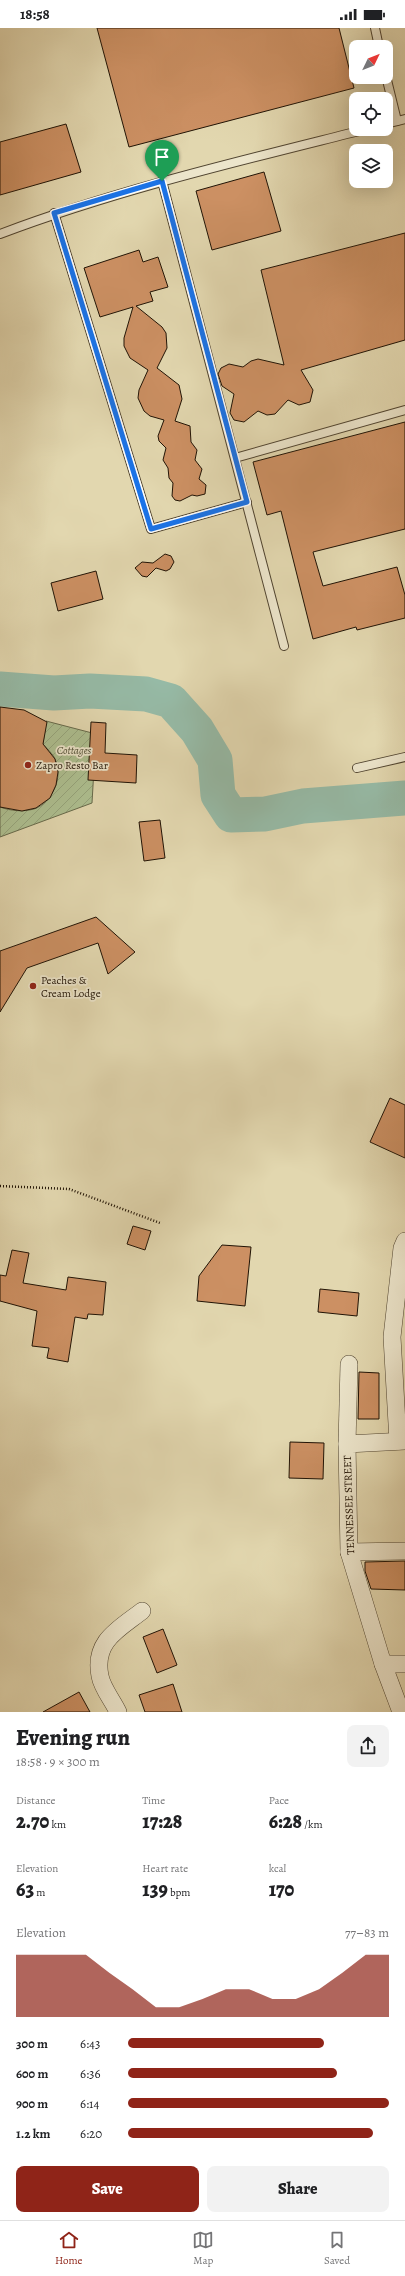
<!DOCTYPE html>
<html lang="en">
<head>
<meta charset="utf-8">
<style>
	:root { --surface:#fff; --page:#f2f2f2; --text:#202124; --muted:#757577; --line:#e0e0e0; --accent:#8f2418 }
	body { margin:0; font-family:Alegreya,serif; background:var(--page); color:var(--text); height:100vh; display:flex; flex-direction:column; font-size:15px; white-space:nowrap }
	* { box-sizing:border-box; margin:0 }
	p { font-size:13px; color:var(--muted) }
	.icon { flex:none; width:22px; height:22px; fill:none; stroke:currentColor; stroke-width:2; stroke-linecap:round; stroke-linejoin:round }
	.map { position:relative; height:1684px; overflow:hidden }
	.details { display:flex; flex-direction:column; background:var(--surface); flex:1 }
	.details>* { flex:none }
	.needle { width:26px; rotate:47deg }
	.controls { position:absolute; left:349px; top:12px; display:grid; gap:8px }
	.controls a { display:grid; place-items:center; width:44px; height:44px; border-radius:8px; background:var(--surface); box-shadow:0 4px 16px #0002; font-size:20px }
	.pin { position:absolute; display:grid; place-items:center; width:34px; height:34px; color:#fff; margin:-41px -17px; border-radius:50% 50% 50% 0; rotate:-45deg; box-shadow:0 0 4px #0007 }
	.pin .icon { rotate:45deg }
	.round { display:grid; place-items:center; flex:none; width:42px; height:42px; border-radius:8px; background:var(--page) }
	.headline { display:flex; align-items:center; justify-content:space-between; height:68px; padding:0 16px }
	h1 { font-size:22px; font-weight:800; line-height:30px }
	.stats { display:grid; grid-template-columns:repeat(3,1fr); gap:6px; height:68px; padding:4px 16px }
	.stats div { display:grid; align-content:center }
	.stats b { font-size:20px; font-weight:800 }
	.stats small { font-size:11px; font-weight:400 }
	.stats p { font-size:11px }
	.chart { height:112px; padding:8px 16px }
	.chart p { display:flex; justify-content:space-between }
	.chart svg { width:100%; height:72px; margin-top:4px; fill:var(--accent); opacity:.7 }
	.cta { display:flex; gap:8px; margin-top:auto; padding:8px 16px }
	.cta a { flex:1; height:46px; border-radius:8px; background:var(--accent); color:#fff; font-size:16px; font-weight:800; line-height:46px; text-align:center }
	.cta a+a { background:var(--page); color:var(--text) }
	ul { padding:0 16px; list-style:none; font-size:13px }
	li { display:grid; grid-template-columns:64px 48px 1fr; align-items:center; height:30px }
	li i { height:10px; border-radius:5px; background:var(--accent) }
	.status { display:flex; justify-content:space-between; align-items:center; height:28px; padding:0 20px; background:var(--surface); direction:ltr }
	.status svg { height:11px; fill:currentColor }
	.tab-bar { display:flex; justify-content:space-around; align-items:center; height:56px; border-top:1px solid var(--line); background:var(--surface); font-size:11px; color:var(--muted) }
	.tab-bar a { display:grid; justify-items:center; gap:2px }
	.tab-bar .current { color:var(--accent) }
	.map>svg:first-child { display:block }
	.garden { fill:url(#garden-furrows); stroke:#66694a }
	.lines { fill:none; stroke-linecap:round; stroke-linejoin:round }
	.river { stroke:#96baa6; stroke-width:35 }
	.building { fill:#cc9063; stroke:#201305 }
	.service-casing { stroke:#504430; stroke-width:10 }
	.minor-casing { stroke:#504430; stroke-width:18 }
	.path { stroke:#201305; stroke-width:2.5; stroke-dasharray:1 2; stroke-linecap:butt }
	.service { stroke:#ece5cb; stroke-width:8 }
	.minor { stroke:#ece5cb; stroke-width:17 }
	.route-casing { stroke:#fff; stroke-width:8 }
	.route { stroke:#1a73e8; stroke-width:5 }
	.poi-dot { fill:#8f2418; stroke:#ece5cb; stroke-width:1.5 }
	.labels { text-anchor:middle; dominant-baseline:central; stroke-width:3.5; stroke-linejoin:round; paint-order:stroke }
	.park-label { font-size:11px; font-style:italic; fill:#514f36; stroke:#ece5cb }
	.poi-label { font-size:11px; fill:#201305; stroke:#ece5cb; text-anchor:start }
	.street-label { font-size:11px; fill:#201305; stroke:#ece5cb }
</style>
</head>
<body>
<div class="status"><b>18:58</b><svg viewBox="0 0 49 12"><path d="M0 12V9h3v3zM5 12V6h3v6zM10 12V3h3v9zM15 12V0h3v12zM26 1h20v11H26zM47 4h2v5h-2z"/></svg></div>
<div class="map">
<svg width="405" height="1684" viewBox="0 0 405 1684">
	<defs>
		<pattern id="garden-furrows" width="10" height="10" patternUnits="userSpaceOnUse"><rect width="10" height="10" fill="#adbf90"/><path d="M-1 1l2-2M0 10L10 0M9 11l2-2" fill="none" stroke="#95a37b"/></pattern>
	</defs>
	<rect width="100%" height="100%" fill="#e2d7af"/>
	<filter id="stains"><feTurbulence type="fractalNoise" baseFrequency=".005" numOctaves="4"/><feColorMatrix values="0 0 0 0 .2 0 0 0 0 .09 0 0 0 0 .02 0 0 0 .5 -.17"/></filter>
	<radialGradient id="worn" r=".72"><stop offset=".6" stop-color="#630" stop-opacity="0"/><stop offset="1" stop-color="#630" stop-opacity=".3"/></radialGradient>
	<path class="garden" d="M46,693L96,706L92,775L0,809V779C11,783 23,784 34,781C52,775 64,749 55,731C53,726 47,721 43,716Z"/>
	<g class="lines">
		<path class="river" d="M0,661L54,665L90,663L146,666L171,673L197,702L215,732L218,767L231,787L265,786L303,778L405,770"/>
	</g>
	<g class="building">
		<path d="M97,0H339L354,60L129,119Z"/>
		<path d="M66,96L81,144L0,167V114Z"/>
		<path d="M264,144L281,203L212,222L196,163Z"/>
		<path d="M405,205V312L301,342L313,362L310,374L299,377L288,372L275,386L267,387L258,383L244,394L234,392L230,385L234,366L222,358L218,346L221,340L229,336L243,339L251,333L258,331L284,337L261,242Z"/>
		<path d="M139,222L143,234L158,229L168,259L150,264L153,273L136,278L162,299L166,305L167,320L157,340L179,357L182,371L175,393L190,398L191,414L197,422L195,432L202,441L199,451L206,457L205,466L197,468L192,467L180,473L175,472L172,468L173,455L169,450L168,440L163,432L166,420L159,413L158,408L164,392L150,388L144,383L138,370L139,362L148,342L130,330L124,318V310L133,279L100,289L84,240Z"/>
		<path d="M405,394V501L313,524L323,558L397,539L405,567V590L357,602L356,599L313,611L281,483L267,487L253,434Z"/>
		<path d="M165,526L171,528L174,534L170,541L166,543L156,540L147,549L142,548L135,540L142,534L153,535Z"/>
		<path d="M96,543L103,571L58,583L51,555Z"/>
		<path d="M0,679L24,682L47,694L43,716L55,731L58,744L56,757L50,770L36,780L22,783L0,779Z"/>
		<path d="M91,694L106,695L105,725L137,727L136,755L88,752Z"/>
		<path d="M160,792L165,830L144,833L139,794Z"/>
		<path d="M96,889L135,924L108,946L98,915L27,940L0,984V923Z"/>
		<path d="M390,1070L405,1077V1130L370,1114Z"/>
		<path d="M133,1198L151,1203L145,1222L127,1216Z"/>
		<path d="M222,1217L251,1219L245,1278L197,1273L199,1248Z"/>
		<path d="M12,1222L29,1225L23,1255L66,1262L68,1249L106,1254L103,1287L88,1286L87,1291L75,1289L68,1334L47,1330L49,1320L32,1318L37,1283L0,1273V1247L6,1248Z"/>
		<path d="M320,1261L359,1265L357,1288L318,1284Z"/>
		<path d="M359,1344L379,1345V1391H358Z"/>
		<path d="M290,1414L324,1415L323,1451L289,1450Z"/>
		<path d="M405,1533V1562L371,1561L365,1543V1534Z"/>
		<path d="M163,1601L177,1637L157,1645L143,1609Z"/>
		<path d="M173,1656L182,1684H145L139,1667Z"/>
		<path d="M79,1664L90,1684H43Z"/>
	</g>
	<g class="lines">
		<g class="service-casing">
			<g id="service">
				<path d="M375,0L379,19"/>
				<path d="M386,48L397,93"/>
				<path d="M386,96L405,91"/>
				<path d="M162,153L284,618"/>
				<path d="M54,185L151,501L247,474"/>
				<path d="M0,206C119,161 244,132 367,101"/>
				<path d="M235,430L405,382"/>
				<path d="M357,740L405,729"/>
			</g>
		</g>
		<g class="minor-casing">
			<g id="minor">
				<path d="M398,1413L392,1309L402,1220L405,1213"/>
				<path d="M347,1416L349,1336"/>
				<path d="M349,1524L405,1523"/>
				<path d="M383,1636H405"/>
				<path d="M118,1684C113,1673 102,1660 100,1648C93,1613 119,1601 142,1583"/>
				<path d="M401,1684L383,1636L349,1524L347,1416L405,1413"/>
			</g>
		</g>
		<path class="path" d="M0,1158L69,1161L160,1195"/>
		<use href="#service" class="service"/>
		<use href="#minor" class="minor"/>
	</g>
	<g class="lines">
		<g class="route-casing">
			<path id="route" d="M162,153L247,474L151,501L54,185Z"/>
		</g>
		<use href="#route" class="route"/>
	</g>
	<g class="poi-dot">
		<circle cx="28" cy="737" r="4"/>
		<circle cx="33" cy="958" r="4"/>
	</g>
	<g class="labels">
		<g class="park-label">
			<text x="74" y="722">Cottages</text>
		</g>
		<g class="poi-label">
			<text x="36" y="737">Zapro Resto Bar</text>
			<text x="41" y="952">Peaches &amp;<tspan x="41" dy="13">Cream Lodge</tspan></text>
		</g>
		<g class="street-label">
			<text transform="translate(349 1477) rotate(-92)">TENNESSEE STREET</text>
		</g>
	</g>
	<rect width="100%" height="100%" filter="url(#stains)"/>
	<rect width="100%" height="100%" fill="url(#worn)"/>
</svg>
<div class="controls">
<a><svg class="needle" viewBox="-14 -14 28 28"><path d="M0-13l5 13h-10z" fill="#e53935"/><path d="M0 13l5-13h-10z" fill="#757577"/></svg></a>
<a><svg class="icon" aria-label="locate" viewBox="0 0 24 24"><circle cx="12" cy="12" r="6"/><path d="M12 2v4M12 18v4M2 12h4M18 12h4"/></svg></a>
<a><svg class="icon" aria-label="layers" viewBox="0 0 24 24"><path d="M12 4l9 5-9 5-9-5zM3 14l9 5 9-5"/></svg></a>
</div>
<div class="pin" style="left:162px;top:153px;background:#1e9e55"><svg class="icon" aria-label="arrive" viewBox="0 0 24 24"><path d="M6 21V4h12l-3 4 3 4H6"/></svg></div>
</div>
<section class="details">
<div class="headline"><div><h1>Evening run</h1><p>18:58 · 9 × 300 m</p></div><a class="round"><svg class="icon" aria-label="share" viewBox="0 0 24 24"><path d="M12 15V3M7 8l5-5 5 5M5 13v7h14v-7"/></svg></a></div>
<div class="stats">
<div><p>Distance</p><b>2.70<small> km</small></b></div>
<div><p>Time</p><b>17:28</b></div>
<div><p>Pace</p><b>6:28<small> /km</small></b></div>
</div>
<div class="stats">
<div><p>Elevation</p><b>63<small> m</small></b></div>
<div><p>Heart rate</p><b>139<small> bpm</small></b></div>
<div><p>kcal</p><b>170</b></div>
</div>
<div class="chart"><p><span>Elevation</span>77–83 m</p>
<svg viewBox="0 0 160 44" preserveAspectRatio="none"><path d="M0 44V6L10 6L20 6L30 6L40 17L50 27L60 38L70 38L80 33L90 27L100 27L110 33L120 33L130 27L140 17L150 6L160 6V44z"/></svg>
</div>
<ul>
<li><b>300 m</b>6:43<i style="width:75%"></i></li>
<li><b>600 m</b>6:36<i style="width:80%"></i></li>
<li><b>900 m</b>6:14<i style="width:100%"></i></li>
<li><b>1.2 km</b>6:20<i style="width:94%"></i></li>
</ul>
<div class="cta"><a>Save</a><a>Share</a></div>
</section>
<nav class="tab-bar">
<a class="current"><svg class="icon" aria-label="home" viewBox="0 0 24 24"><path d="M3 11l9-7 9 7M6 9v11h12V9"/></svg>Home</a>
<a><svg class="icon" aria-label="map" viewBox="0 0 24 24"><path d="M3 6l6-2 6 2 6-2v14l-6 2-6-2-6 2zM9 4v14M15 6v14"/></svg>Map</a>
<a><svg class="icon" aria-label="saved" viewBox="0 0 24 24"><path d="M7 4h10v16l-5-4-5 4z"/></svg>Saved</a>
</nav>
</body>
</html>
